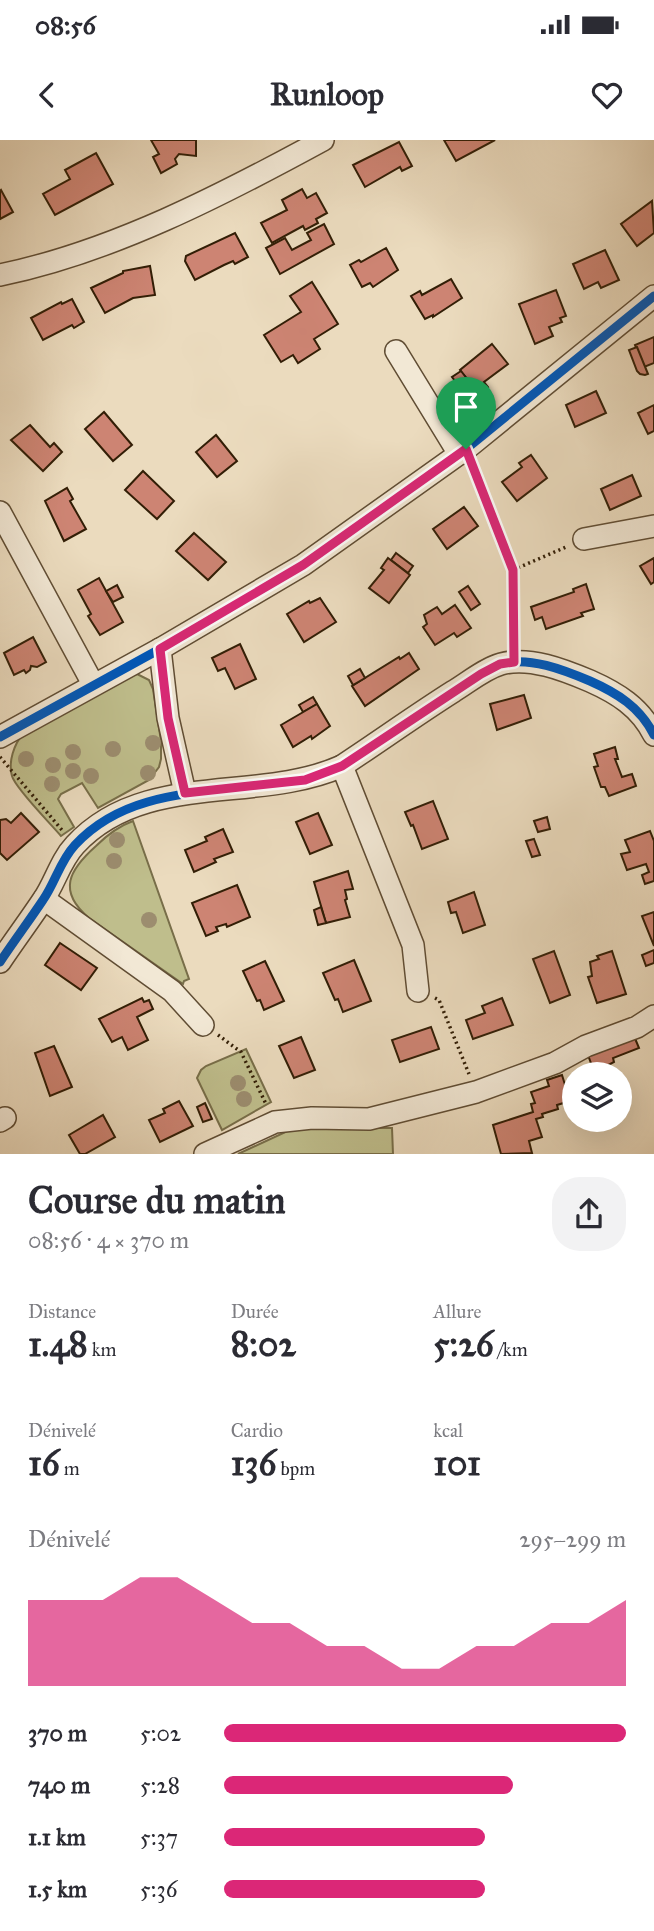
<!DOCTYPE html>
<html lang="fr">
<head>
<meta charset="utf-8">
<style>
	:root { --surface:#fff; --page:#f2f2f3; --text:#2b2b33; --muted:#7c7c81; --accent:#db2777 }
	body { margin:0; font-family:"IM FELL Great Primer",serif; background:var(--page); color:var(--text); height:100vh; display:flex; flex-direction:column; font-size:26px; white-space:nowrap }
	* { box-sizing:border-box; margin:0 }
	p { font-size:23px; color:var(--muted) }
	.icon { flex:none; width:38px; height:38px; fill:none; stroke:currentColor; stroke-width:2; stroke-linecap:round; stroke-linejoin:round }
	.map { position:relative; height:1014px; overflow:hidden }
	.details { display:flex; flex-direction:column; background:var(--surface); flex:1 }
	.details>* { flex:none }
	.buttons { position:absolute; left:562px; top:922px; display:grid; gap:14px }
	.buttons a { display:grid; place-items:center; width:70px; height:70px; border-radius:50%; background:var(--surface); box-shadow:0 7px 28px #0002; font-size:35px }
	.pin { position:absolute; display:grid; place-items:center; width:60px; height:60px; color:#fff; margin:-72px -30px; border-radius:50% 50% 50% 0; rotate:-45deg; box-shadow:0 0 7px #0007 }
	.pin .icon { rotate:45deg }
	.round { display:grid; place-items:center; flex:none; width:74px; height:74px; border-radius:28px; background:var(--page) }
	.overview { display:flex; align-items:center; justify-content:space-between; height:119px; padding:0 28px }
	h1 { font-size:38px; font-weight:800; line-height:52px }
	.metrics { display:grid; grid-template-columns:repeat(3,1fr); gap:10px; height:119px; padding:7px 28px }
	.metrics div { display:grid; align-content:center }
	.metrics b { font-size:35px; font-weight:800 }
	.metrics small { font-size:19px; font-weight:400 }
	.metrics p { font-size:19px }
	.chart { height:196px; padding:14px 28px }
	.chart p { display:flex; justify-content:space-between }
	.chart svg { width:100%; height:126px; margin-top:7px; fill:var(--accent); opacity:.7 }
	ul { padding:0 28px; list-style:none; font-size:23px }
	li { display:grid; grid-template-columns:112px 84px 1fr; align-items:center; height:52px }
	li i { height:18px; border-radius:9px; background:var(--accent) }
	.status { display:flex; justify-content:space-between; align-items:center; height:49px; padding:0 35px; background:var(--surface); direction:ltr }
	.status svg { height:19px; fill:currentColor }
	header { display:flex; justify-content:space-between; align-items:center; height:91px; padding:0 28px; background:var(--surface); font-size:32px; font-weight:800 }
	.map>svg:first-child { display:block }
	.green { fill:#bfbe8c; stroke:#786e49; stroke-width:2 }
	.building { fill:#cd8473; stroke:#321e06; stroke-width:2 }
	.lines { fill:none; stroke-linecap:round; stroke-linejoin:round }
	.minor-casing { stroke:#604d34; stroke-width:24 }
	.path { stroke:#321e06; stroke-width:3.5; stroke-dasharray:2 3.5; stroke-linecap:butt }
	.minor { stroke:#f2e8d5; stroke-width:21 }
	.cycleway-casing { stroke:#f2e8d5; stroke-width:13 }
	.cycleway { stroke:#0057b8; stroke-width:9 }
	.tree { fill:#9c8d6f }
	.route-casing { stroke:#fff; stroke-width:14 }
	.route { stroke:#db2777; stroke-width:9 }
</style>
</head>
<body>
<div class="status"><b>08:56</b><svg viewBox="0 0 49 12"><path d="M0 12V9h3v3zM5 12V6h3v6zM10 12V3h3v9zM15 12V0h3v12zM26 1h20v11H26zM47 4h2v5h-2z"/></svg></div>
<header><svg class="icon" aria-label="back" viewBox="0 0 24 24"><path d="M15 5l-7 7 7 7"/></svg>Runloop<svg class="icon" aria-label="heart" viewBox="0 0 24 24"><path d="M12 20l-8-8c-3-5 5-10 8-4 3-6 11-1 8 4z"/></svg></header>
<div class="map">
<svg width="654" height="1014" viewBox="0 0 654 1014">
	<rect width="100%" height="100%" fill="#ebdbbe"/>
	<filter id="stains"><feTurbulence type="fractalNoise" baseFrequency=".00286" numOctaves="4"/><feColorMatrix values="0 0 0 0 .2 0 0 0 0 .09 0 0 0 0 .02 0 0 0 .5 -.17"/></filter>
	<radialGradient id="worn" r=".72"><stop offset=".6" stop-color="#630" stop-opacity="0"/><stop offset="1" stop-color="#630" stop-opacity=".3"/></radialGradient>
	<g class="green">
		<path d="M137,534L149,540L153,549L161,601V619L159,627L149,640L98,668L82,643L61,654L58,659L74,687L61,696C51,684 15,648 12,636C8,622 14,604 23,594L129,536Z"/>
		<path d="M133,681L189,839L184,841L183,844L89,778C57,751 69,730 96,706C106,696 119,686 133,681Z"/>
		<path d="M246,909L271,962L222,990L197,938L201,930L206,926Z"/>
		<path d="M294,988H392L393,1014H238Z"/>
	</g>
	<g class="building">
		<path d="M151,0H196V16L179,14L175,19L177,24L161,33L153,17L159,14Z"/>
		<path d="M444,0H495L456,21Z"/>
		<path d="M399,2L412,26L402,31L400,27L365,47L353,25Z"/>
		<path d="M96,13L113,44L55,75L43,54L70,39L65,30Z"/>
		<path d="M302,49L307,58L316,53L327,73L316,79L318,83L305,90L303,86L272,103L261,83L287,70L282,60Z"/>
		<path d="M1,50L13,72L0,79V51Z"/>
		<path d="M652,61L654,93L637,106L621,84Z"/>
		<path d="M324,84L334,104L280,134L266,108L285,98L292,110L311,100L307,93Z"/>
		<path d="M235,93L248,117L235,124L233,121L224,125L195,140L185,121L186,116Z"/>
		<path d="M386,108L398,130L373,147L370,143L362,147L350,125L359,120L361,122Z"/>
		<path d="M605,110L619,140L601,148L598,142L584,149L573,124Z"/>
		<path d="M150,126L155,155L133,158L105,173L91,148L123,133V131Z"/>
		<path d="M451,139L462,158L433,177V175L425,179L411,156L420,151L422,155Z"/>
		<path d="M312,142L338,184L314,199L320,209L298,223L293,215L281,222L264,195L301,172L290,156Z"/>
		<path d="M556,150L566,176L560,178L562,182L549,187L553,196L535,204L519,164Z"/>
		<path d="M72,159L84,182L74,188L72,185L43,200L31,178L61,162L62,164Z"/>
		<path d="M654,197V223L644,227L635,205Z"/>
		<path d="M492,204L508,224L484,242L488,247L479,254L460,230Z"/>
		<path d="M637,207L648,234L645,235L640,234L637,231L629,210Z"/>
		<path d="M461,231L475,249L467,256L452,237Z"/>
		<path d="M596,251L606,273L575,287L566,265Z"/>
		<path d="M654,265V291L648,294L638,273Z"/>
		<path d="M104,272L132,305L113,321L85,289Z"/>
		<path d="M30,285L50,307L54,303L62,312L43,331L11,300Z"/>
		<path d="M216,295L237,321L217,337L196,312Z"/>
		<path d="M531,315L547,338L517,361L502,342L522,327L519,323Z"/>
		<path d="M143,331L174,361L157,379L125,350Z"/>
		<path d="M632,335L641,356L610,370L601,349Z"/>
		<path d="M67,348L73,359L70,361L86,389L64,401L45,361Z"/>
		<path d="M464,367L478,386L447,409L433,389Z"/>
		<path d="M194,393L226,422L208,440L176,411Z"/>
		<path d="M396,413L413,426L408,433L391,420Z"/>
		<path d="M388,418L410,435L389,463L369,448L384,430L381,428Z"/>
		<path d="M654,418V442L651,444L640,426Z"/>
		<path d="M99,438L123,482L100,495L88,476L91,474L78,450Z"/>
		<path d="M586,444L594,469L581,473L583,476L546,489L542,477L535,480L531,467L574,452L573,449Z"/>
		<path d="M117,445L123,457L113,462L106,451Z"/>
		<path d="M468,446L480,464L471,470L459,452Z"/>
		<path d="M320,458L336,482L304,502L287,474L309,461L310,463Z"/>
		<path d="M455,465L471,488L457,497L454,493L435,505L423,487L427,484L424,475L437,467L442,474Z"/>
		<path d="M33,497L46,522L37,527L31,526L30,530L26,533L24,530L14,535L4,513Z"/>
		<path d="M240,504L256,539L235,549L225,528L218,531L212,518Z"/>
		<path d="M409,513L419,529L365,566L352,546L399,517L400,519Z"/>
		<path d="M360,529L365,538L353,545L348,536Z"/>
		<path d="M524,555L531,578L497,590L490,564Z"/>
		<path d="M313,557L317,564L303,572L299,565Z"/>
		<path d="M317,564L330,586L312,599L311,596L293,607L281,585Z"/>
		<path d="M615,607L618,619H615L622,637L632,634L636,646L609,656L605,647H601L594,627L598,626L594,614Z"/>
		<path d="M433,661L448,699L422,709L413,685L411,686L405,672Z"/>
		<path d="M21,673L39,692L7,720L0,713V680L6,679L11,683Z"/>
		<path d="M318,673L332,705L310,714L296,682Z"/>
		<path d="M547,677L550,689L538,692L534,681Z"/>
		<path d="M223,689L233,712L214,719L216,722L194,732L185,710L207,701L205,697Z"/>
		<path d="M650,691L654,701V741L645,744L642,735L649,732L646,724L627,730L621,714L630,712L625,700Z"/>
		<path d="M534,699L540,715L532,717L526,701Z"/>
		<path d="M348,731L353,749L345,750L347,759L345,760L350,777L326,783L314,742Z"/>
		<path d="M237,745L250,777L227,787L226,784L216,787L218,791L206,796L192,763Z"/>
		<path d="M474,752L485,785L463,793L456,772L451,773L448,762Z"/>
		<path d="M321,767L326,783L318,785L314,770Z"/>
		<path d="M654,772V806L642,776Z"/>
		<path d="M60,803L97,828L81,850L45,825Z"/>
		<path d="M654,810V823L646,826L642,815Z"/>
		<path d="M554,811L570,855L550,863L533,819Z"/>
		<path d="M612,811L626,854L597,863L588,837L592,836L590,822L599,819L597,816Z"/>
		<path d="M354,820L371,861L343,872L338,859L335,860L323,833Z"/>
		<path d="M265,821L284,861L264,870L260,860L257,861L243,831Z"/>
		<path d="M142,858L144,862L149,860L153,869L137,877L148,900L128,910L122,897L112,902L99,879Z"/>
		<path d="M502,858L513,885L473,899L466,880L485,873L482,866Z"/>
		<path d="M431,887L439,909L400,922L392,900Z"/>
		<path d="M634,896L639,908L613,918L614,922L599,930L600,934H595L588,915Z"/>
		<path d="M301,897L315,930L294,938L279,906Z"/>
		<path d="M54,906L72,947L50,956L35,913Z"/>
		<path d="M562,935L570,961L557,965L558,969L542,974L543,977L536,979L542,997L529,1001L532,1013L501,1014L493,985L533,972L531,964L535,963L531,952L549,946L547,940Z"/>
		<path d="M179,961L193,986L160,1002L149,980L165,973L163,969Z"/>
		<path d="M205,963L212,979L203,982L197,967Z"/>
		<path d="M103,975L115,997L85,1014H80L69,995Z"/>
	</g>
	<g class="lines">
		<g class="minor-casing">
			<g id="minor">
				<path d="M0,135C112,112 222,55 323,0"/>
				<path d="M396,211L459,314"/>
				<path d="M0,372L93,544"/>
				<path d="M584,399L654,386"/>
				<path d="M160,509L168,578L185,653"/>
				<path d="M0,597L160,509L303,425L466,309L654,156"/>
				<path d="M342,626L413,805L418,851"/>
				<path d="M44,759L172,851L203,885"/>
				<path d="M0,822C14,801 29,781 43,760C55,743 60,721 75,705C144,630 258,664 342,626C380,601 416,575 454,551C469,542 484,529 501,524C529,516 564,530 590,541C617,553 640,567 654,595"/>
				<path d="M0,981L5,978"/>
				<path d="M205,1014L275,982L312,978L369,979L476,952L555,923L586,906L637,887L654,876"/>
			</g>
		</g>
		<g class="path">
			<path d="M473,327L513,430L514,501"/>
			<path d="M513,430L566,407"/>
			<path d="M0,617L62,690"/>
			<path d="M435,858L439,860L469,934"/>
			<path d="M218,895L241,912L266,964"/>
		</g>
		<use href="#minor" class="minor"/>
		<g class="cycleway-casing">
			<g id="cycleway">
				<path d="M0,597L160,509L303,425L466,309L654,156"/>
				<path d="M0,822C14,801 29,781 43,760C55,743 60,721 75,705C144,630 258,664 342,626C380,601 416,575 454,551C469,542 484,529 501,524C529,516 564,530 590,541C617,553 640,567 654,595"/>
			</g>
		</g>
		<use href="#cycleway" class="cycleway"/>
	</g>
	<g class="tree">
		<circle cx="153" cy="603" r="8"/>
		<circle cx="113" cy="609" r="8"/>
		<circle cx="73" cy="612" r="8"/>
		<circle cx="26" cy="619" r="8"/>
		<circle cx="53" cy="625" r="8"/>
		<circle cx="73" cy="631" r="8"/>
		<circle cx="148" cy="633" r="8"/>
		<circle cx="91" cy="636" r="8"/>
		<circle cx="52" cy="644" r="8"/>
		<circle cx="117" cy="700" r="8"/>
		<circle cx="114" cy="721" r="8"/>
		<circle cx="149" cy="780" r="8"/>
		<circle cx="238" cy="943" r="8"/>
		<circle cx="244" cy="959" r="8"/>
	</g>
	<g class="lines">
		<g class="route-casing">
			<path id="route" d="M466,309L513,430L514,522L500,524L481,534L342,626L305,640L185,653L168,578L160,509L303,425Z"/>
		</g>
		<use href="#route" class="route"/>
	</g>
	<rect width="100%" height="100%" filter="url(#stains)"/>
	<rect width="100%" height="100%" fill="url(#worn)"/>
</svg>
<div class="buttons">
<a><svg class="icon" aria-label="layers" viewBox="0 0 24 24"><path d="M12 4l9 5-9 5-9-5zM3 14l9 5 9-5"/></svg></a>
</div>
<div class="pin" style="left:466px;top:309px;background:#1e9e55"><svg class="icon" aria-label="arrive" viewBox="0 0 24 24"><path d="M6 21V4h12l-3 4 3 4H6"/></svg></div>
</div>
<section class="details">
<div class="overview"><div><h1>Course du matin</h1><p>08:56 · 4 × 370 m</p></div><a class="round"><svg class="icon" aria-label="share" viewBox="0 0 24 24"><path d="M12 15V3M7 8l5-5 5 5M5 13v7h14v-7"/></svg></a></div>
<div class="metrics">
<div><p>Distance</p><b>1.48<small> km</small></b></div>
<div><p>Durée</p><b>8:02</b></div>
<div><p>Allure</p><b>5:26<small> /km</small></b></div>
</div>
<div class="metrics">
<div><p>Dénivelé</p><b>16<small> m</small></b></div>
<div><p>Cardio</p><b>136<small> bpm</small></b></div>
<div><p>kcal</p><b>101</b></div>
</div>
<div class="chart"><p><span>Dénivelé</span>295–299 m</p>
<svg viewBox="0 0 160 44" preserveAspectRatio="none"><path d="M0 44V14L10 14L20 14L30 6L40 6L50 14L60 22L70 22L80 30L90 30L100 38L110 38L120 30L130 30L140 22L150 22L160 14V44z"/></svg>
</div>
<ul>
<li><b>370 m</b>5:02<i style="width:100%"></i></li>
<li><b>740 m</b>5:28<i style="width:72%"></i></li>
<li><b>1.1 km</b>5:37<i style="width:65%"></i></li>
<li><b>1.5 km</b>5:36<i style="width:65%"></i></li>
</ul>
</section>
</body>
</html>
